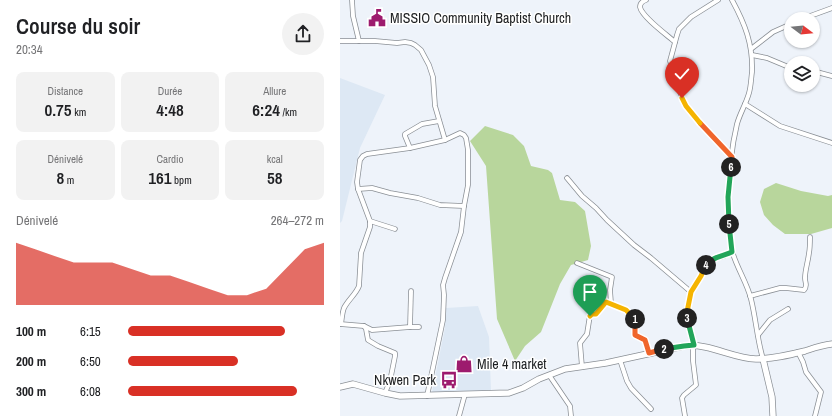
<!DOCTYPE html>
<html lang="fr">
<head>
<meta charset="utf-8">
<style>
	:root { --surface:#fff; --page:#f2f2f2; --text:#202124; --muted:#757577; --accent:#d93025 }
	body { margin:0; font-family:"Archivo Narrow",sans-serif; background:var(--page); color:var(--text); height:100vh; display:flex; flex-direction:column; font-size:15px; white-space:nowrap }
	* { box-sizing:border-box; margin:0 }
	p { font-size:13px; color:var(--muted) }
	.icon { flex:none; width:22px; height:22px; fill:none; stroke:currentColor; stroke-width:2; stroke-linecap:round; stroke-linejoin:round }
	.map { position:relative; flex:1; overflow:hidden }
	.panel { display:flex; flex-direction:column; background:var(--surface); width:340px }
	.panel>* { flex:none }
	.needle { width:26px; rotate:106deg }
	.tools { position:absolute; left:444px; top:12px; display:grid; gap:8px }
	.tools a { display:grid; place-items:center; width:36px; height:36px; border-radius:50%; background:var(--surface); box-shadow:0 1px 3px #0004; font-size:20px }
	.pin { position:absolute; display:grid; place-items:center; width:34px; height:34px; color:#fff; margin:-41px -17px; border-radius:50% 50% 50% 0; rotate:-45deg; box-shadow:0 0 4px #0007 }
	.pin .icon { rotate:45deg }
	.km { position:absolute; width:20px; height:20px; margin:-10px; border-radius:50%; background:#222; color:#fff; font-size:11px; line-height:20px; text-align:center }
	.round { display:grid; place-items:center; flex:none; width:42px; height:42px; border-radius:21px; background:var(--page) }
	.headline { display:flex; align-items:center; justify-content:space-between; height:68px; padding:0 16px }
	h1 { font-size:22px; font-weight:600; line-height:30px }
	.metrics { display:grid; grid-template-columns:repeat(3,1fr); gap:6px; height:68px; padding:4px 16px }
	.metrics div { display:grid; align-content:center; border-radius:8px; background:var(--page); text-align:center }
	.metrics b { font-size:17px; font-weight:600 }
	.metrics small { font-size:11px; font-weight:400 }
	.metrics p { font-size:11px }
	.chart { height:112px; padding:8px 16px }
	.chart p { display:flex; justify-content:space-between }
	.chart svg { width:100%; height:72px; margin-top:4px; fill:var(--accent); opacity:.7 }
	ul { padding:0 16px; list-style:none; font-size:13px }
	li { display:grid; grid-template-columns:64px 48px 1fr; align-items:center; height:30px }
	li i { height:10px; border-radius:5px; background:var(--accent) }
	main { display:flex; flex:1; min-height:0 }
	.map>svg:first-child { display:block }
	.built { fill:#dde8f4 }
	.green { fill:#b8d69c }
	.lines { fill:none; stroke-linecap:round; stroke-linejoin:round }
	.minor-casing { stroke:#8a8f95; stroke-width:5.5 }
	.tertiary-casing { stroke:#8a8f95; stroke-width:7 }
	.minor { stroke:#fff; stroke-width:4 }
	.tertiary { stroke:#fff; stroke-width:5.5 }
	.split-1-casing { stroke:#fff; stroke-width:8 }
	.split-2-casing { stroke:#fff; stroke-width:8 }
	.split-3-casing { stroke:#fff; stroke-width:8 }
	.split-4-casing { stroke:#fff; stroke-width:8 }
	.split-5-casing { stroke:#fff; stroke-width:8 }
	.split-6-casing { stroke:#fff; stroke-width:8 }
	.split-7-casing { stroke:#fff; stroke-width:8 }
	.split-8-casing { stroke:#fff; stroke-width:8 }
	.split-1 { stroke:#f5b400; stroke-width:5 }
	.split-2 { stroke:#f0652b; stroke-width:5 }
	.split-3 { stroke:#22a559; stroke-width:5 }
	.split-4 { stroke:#f5b400; stroke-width:5 }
	.split-5 { stroke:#22a559; stroke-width:5 }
	.split-6 { stroke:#22a559; stroke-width:5 }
	.split-7 { stroke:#f0652b; stroke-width:5 }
	.split-8 { stroke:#f5b400; stroke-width:5 }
	.labels { text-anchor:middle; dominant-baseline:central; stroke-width:3; stroke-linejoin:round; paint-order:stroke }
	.poi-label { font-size:14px; fill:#1d1f21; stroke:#fff; text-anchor:start }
</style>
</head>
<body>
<main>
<section class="panel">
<div class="headline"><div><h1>Course du soir</h1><p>20:34</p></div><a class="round"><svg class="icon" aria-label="share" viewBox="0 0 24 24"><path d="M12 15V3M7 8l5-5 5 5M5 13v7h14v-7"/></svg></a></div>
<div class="metrics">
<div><p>Distance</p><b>0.75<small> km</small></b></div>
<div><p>Durée</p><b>4:48</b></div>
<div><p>Allure</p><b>6:24<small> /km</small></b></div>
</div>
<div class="metrics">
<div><p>Dénivelé</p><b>8<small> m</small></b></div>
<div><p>Cardio</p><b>161<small> bpm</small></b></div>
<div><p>kcal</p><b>58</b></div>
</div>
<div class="chart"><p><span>Dénivelé</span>264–272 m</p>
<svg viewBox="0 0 160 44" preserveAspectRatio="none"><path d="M0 44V6L10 10L20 14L30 18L40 18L50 18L60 22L70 26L80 26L90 30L100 34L110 38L120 38L130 34L140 22L150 10L160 6V44z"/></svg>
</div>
<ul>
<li><b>100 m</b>6:15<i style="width:80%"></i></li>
<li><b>200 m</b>6:50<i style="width:56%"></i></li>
<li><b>300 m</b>6:08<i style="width:86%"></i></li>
</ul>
</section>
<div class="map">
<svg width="492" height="416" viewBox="0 0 492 416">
	<rect width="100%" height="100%" fill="#eef3fa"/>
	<g class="built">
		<path d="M0,78L45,95L20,148L2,221L0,223Z"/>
		<path d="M138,306L149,337L151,391L92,392L105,328L106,308Z"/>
	</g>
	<g class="green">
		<path d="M145,126L173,135L184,146L191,166L208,170L212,173L220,200L235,202L245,211L251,246L248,260L231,265L220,284L201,332L185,346L175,361L157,319L146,166L130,141Z"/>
		<path d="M436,183L461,191L488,196L492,195V228L471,234H445L433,225L424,215L420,202L424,189Z"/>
	</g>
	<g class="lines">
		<g class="minor-casing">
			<g id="minor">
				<path d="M12,0L13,16L19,41"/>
				<path d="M306,0C303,1 300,3 300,7C302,17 327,35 335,42"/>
				<path d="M378,0L351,17L339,29L337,35L330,61L342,98L346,105L360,123L392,157"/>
				<path d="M392,0C405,24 413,44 412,72C411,79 411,86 409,93C406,104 400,113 397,124C392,145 389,175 389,197C388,211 389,225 391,239C391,244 391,249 393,254C398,270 407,283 411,299C416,319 417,339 423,359"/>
				<path d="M462,19L492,8"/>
				<path d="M0,41H35L57,43L65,42L71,43L75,45L81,50L89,65L93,77L95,106L105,140"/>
				<path d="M411,49L433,32L451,24"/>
				<path d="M412,55L427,58L451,68"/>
				<path d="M473,71L492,76"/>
				<path d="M405,104L440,126L492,143"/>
				<path d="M70,148L65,136V134L82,124L99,121"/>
				<path d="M227,178L242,196L256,208L267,220L294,245L311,258L351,292"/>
				<path d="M18,189L32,188L50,193L78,198L100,205L124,206"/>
				<path d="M30,221L55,229"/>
				<path d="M237,263L272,277L270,290L271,303"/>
				<path d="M410,296L440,288H446L464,290C468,286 465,283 465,278C465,270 468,262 469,253C470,248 470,242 470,237"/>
				<path d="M0,324L24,326L32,330L70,327H79"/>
				<path d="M1,324C2,319 2,313 4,308C8,300 16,294 19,286L21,253L30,227V221L18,189L17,182L20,160L23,156L27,154L70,148L105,140L120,133L124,135L126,138L128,150V185L124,206L121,232L105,278L103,285L104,295L103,320L87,396"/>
				<path d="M24,326L26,329L28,340L38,346L55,353V356L50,381L45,393"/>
				<path d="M70,327L71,291"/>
				<path d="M418,335L430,320L448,309"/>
				<path d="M458,352L463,362L466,372L481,392L475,416"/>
				<path d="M280,360L287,381L291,388L311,409"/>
				<path d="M242,367L240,343L247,334L250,315L252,314H256L266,302L286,310L295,318V335L305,340L309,353"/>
				<path d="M209,375L230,406L231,416"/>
				<path d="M119,416L125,394"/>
				<path d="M345,416L342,398L344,395L356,385L353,361V345L347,318V312L351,292L361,276L366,265L369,261L372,259L384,256L392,252"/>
			</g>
		</g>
		<g class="tertiary-casing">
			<g id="tertiary">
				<path d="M423,359L432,397L433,416"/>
				<path d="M0,387L13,384L45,393L60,396L169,393L183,388L199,379L225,369L266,363L344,346C370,343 391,358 416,359C433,359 449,355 465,351C474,348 482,345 492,344"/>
			</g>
		</g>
		<use href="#minor" class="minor"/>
		<use href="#tertiary" class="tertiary"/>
	</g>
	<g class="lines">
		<g class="split-1-casing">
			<path id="split-1" d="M250,316L252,314H256L266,302L286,310L295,319"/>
		</g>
		<g class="split-2-casing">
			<path id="split-2" d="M295,319V335L305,340L309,353L324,349"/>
		</g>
		<g class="split-3-casing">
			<path id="split-3" d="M324,349L344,346L354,345L347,318"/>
		</g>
		<g class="split-4-casing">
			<path id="split-4" d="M347,318V312L351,292L361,276L366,265"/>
		</g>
		<g class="split-5-casing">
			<path id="split-5" d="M366,265C372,257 383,256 392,252L389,224"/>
		</g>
		<g class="split-6-casing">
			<path id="split-6" d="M389,224L388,197L391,167"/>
		</g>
		<g class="split-7-casing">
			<path id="split-7" d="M360,123L392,157L391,167"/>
		</g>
		<g class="split-8-casing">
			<path id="split-8" d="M342,98L346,106L360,123"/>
		</g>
		<use href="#split-1" class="split-1"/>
		<use href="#split-2" class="split-2"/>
		<use href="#split-3" class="split-3"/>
		<use href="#split-4" class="split-4"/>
		<use href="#split-5" class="split-5"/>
		<use href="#split-6" class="split-6"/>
		<use href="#split-7" class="split-7"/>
		<use href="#split-8" class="split-8"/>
	</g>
	<defs>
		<g id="civic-bare" transform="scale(1.38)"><path d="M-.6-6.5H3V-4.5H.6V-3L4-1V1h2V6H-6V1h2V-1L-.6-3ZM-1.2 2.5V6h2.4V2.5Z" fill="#9d1b6e" stroke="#fff" stroke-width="2.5" paint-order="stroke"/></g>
		<g id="shop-bare" transform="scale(1.38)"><path d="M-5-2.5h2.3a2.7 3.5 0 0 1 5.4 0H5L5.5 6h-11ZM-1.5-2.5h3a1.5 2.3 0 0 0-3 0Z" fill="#9d1b6e" stroke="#fff" stroke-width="2.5" paint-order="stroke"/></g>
		<g id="bus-bare" transform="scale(1.38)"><path d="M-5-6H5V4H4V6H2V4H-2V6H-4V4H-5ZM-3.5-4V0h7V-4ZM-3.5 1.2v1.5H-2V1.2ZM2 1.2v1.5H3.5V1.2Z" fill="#9d1b6e" stroke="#fff" stroke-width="2.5" paint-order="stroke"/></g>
	</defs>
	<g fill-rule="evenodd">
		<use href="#civic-bare" x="37" y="18"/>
		<use href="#shop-bare" x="124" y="364"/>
		<use href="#bus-bare" x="109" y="380"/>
	</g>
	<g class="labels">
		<g class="poi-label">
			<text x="50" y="18">MISSIO Community Baptist Church</text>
			<text x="137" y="364">Mile 4 market</text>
			<text x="96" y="380" text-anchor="end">Nkwen Park</text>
		</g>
	</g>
</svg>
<div class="tools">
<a><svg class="needle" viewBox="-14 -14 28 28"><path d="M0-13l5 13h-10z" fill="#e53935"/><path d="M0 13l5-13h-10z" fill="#757577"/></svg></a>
<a><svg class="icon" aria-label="layers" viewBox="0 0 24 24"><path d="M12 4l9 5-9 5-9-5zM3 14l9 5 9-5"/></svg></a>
</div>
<div class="pin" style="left:250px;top:316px;background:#1e9e55"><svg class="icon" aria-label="arrive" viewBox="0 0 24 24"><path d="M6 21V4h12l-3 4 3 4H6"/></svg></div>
<div class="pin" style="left:342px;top:98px;background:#d93025"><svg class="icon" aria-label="check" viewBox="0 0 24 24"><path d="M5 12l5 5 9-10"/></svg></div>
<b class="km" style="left:295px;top:319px">1</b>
<b class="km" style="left:324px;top:349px">2</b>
<b class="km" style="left:347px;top:318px">3</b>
<b class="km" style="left:366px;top:265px">4</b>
<b class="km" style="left:389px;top:224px">5</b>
<b class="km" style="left:391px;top:167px">6</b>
</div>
</main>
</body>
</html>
